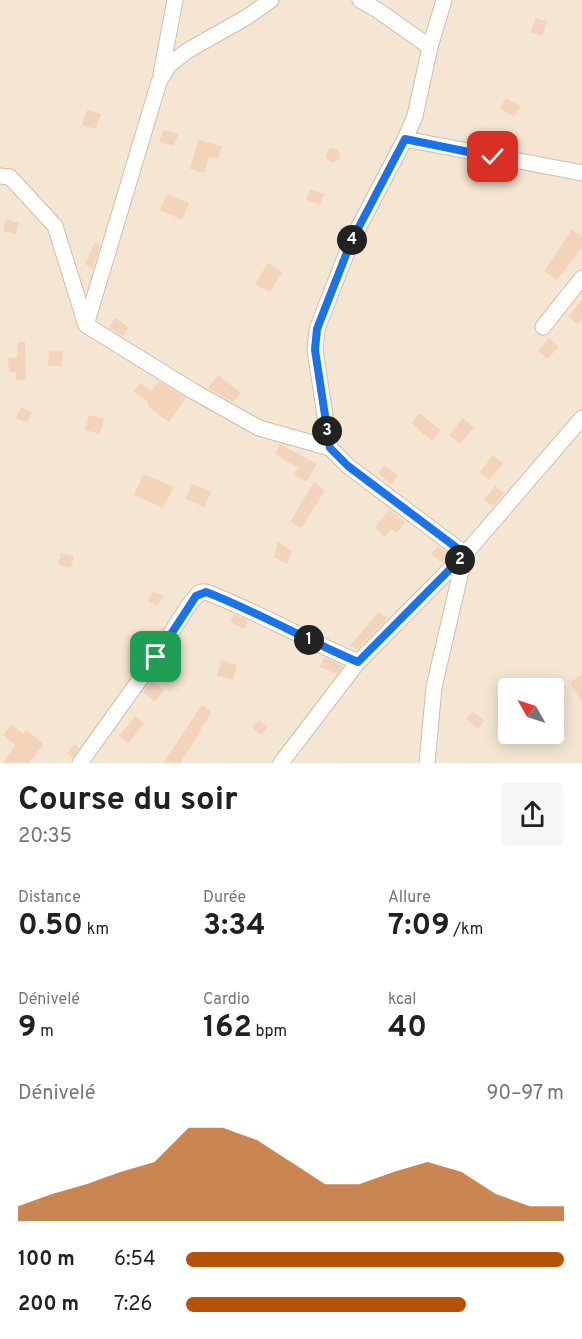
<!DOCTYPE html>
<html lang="fr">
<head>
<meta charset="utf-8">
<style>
	:root { --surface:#fff; --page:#f6f6f6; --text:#202124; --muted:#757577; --accent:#b45309 }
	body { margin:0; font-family:Overpass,sans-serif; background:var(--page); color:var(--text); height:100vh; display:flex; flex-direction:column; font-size:22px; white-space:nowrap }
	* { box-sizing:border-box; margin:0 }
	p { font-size:20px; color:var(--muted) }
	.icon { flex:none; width:33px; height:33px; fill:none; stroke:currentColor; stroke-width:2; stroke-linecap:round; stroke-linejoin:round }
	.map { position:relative; height:763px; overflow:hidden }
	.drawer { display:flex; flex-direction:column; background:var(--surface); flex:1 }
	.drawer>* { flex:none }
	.needle { width:39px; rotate:309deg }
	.controls { position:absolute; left:498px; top:678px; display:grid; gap:12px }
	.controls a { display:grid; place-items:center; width:66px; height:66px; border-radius:6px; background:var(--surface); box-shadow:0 3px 15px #0003; font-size:30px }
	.pin { position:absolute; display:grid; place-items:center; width:51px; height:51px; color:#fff; margin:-26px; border-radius:12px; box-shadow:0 3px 9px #0006 }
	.km { position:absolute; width:30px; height:30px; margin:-15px; border-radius:50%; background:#222; color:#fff; font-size:16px; line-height:30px; text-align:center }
	.round { display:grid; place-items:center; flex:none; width:63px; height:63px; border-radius:6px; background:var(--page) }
	.headline { display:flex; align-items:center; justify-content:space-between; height:102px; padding:0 18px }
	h1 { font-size:33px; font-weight:700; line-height:45px }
	.figures { display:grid; grid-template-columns:repeat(3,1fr); gap:9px; height:102px; padding:6px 18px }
	.figures div { display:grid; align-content:center }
	.figures b { font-size:30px; font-weight:700 }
	.figures small { font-size:16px; font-weight:400 }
	.figures p { font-size:16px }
	.chart { height:168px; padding:12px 18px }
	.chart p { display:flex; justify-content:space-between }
	.chart svg { width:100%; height:108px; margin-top:6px; fill:var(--accent); opacity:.7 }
	ul { padding:0 18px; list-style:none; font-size:20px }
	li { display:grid; grid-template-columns:96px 72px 1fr; align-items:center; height:45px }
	li i { height:15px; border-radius:8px; background:var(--accent) }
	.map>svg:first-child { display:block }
	.residential { fill:#f5e6d3; fill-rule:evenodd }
	.building { fill:#f4d3bb }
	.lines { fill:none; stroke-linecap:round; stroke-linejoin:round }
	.minor-casing { stroke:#d0bcab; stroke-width:17 }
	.minor { stroke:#fff; stroke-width:15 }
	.route-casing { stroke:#fff; stroke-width:12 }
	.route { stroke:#1a73e8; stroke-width:8 }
</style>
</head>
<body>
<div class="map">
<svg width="582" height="763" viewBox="0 0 582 763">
	<rect width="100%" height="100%" fill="#fdf4e5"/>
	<path class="residential" d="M0,0H582V763H0ZM508,688H554V734H508Z"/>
	<g class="building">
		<path d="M536,18L547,21L542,36L531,32Z"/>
		<path d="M506,98L521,106L514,117L500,108Z"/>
		<path d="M87,110L101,114L96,129L82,125Z"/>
		<path d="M163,130L178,134L174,146L159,142Z"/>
		<path d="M198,140L222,146L218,159L209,157L204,173L190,169Z"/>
		<circle cx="333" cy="155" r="7"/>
		<path d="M310,189L324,194L320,205L306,200Z"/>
		<path d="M167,194L189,203L182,220L160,210Z"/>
		<path d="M6,219L19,223L16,234L3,231Z"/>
		<path d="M572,229L582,237V248L557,280L544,271Z"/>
		<path d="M95,242L100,245L93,268L85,264Z"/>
		<path d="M268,263L282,272L270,292L255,284Z"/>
		<path d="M582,299V319L578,324L568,317Z"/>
		<path d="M115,318L129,327L123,336L109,328Z"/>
		<path d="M549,338L559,346L548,359L538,351Z"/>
		<path d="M18,342H25L26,380H16V372H9L8,358L17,357Z"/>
		<path d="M49,351H63L62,366H48Z"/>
		<path d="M218,375L241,393L233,402L208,388Z"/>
		<path d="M159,381L186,398L169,422L147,406L149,403L134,392L140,383L151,391Z"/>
		<path d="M21,407L32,412L27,423L16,418Z"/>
		<path d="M420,413L440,430L432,441L411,423Z"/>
		<path d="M89,415L104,419L100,434L85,430Z"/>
		<path d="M463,418L474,427L460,444L449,435Z"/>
		<path d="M280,444L317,464L306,482L294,475L298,468L275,454Z"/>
		<path d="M493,455L503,463L489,480L480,472Z"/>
		<path d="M385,465L398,476L391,484L378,473Z"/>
		<path d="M144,474L174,487L163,508L134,495Z"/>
		<path d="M314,482L325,490L301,528L290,522Z"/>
		<path d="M192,484L211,492L204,507L186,499Z"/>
		<path d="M495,486L504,493L493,507L484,500Z"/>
		<path d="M389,510L405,522L397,533L392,529L384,537L375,527Z"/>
		<path d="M278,542L292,551L287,564L274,557Z"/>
		<path d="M438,546L450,555L442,563L431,554Z"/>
		<path d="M61,553L74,556L71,568L58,565Z"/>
		<path d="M153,591L163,596L158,606L148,602Z"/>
		<path d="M378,612L387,618L384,622L357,649L350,646Z"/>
		<path d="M234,614L248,621L244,629L230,622Z"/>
		<path d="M324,657L343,666L337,674L320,667Z"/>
		<path d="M221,660L237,665L233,680L217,676Z"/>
		<path d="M582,675V702L570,682Z"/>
		<path d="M152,681L164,690L155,702L143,692Z"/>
		<path d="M202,705L212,712L200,729L202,730L180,763H163Z"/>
		<path d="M473,711L484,721L478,729L466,719Z"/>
		<path d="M135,716L144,723L128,744L119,736Z"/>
		<path d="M259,720L268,727L261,735L252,728Z"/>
		<path d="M12,724L23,734L26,730L44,744L29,763H3L15,745L3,735Z"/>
		<path d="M74,744L79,748L72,758L67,754Z"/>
	</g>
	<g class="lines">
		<g class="minor-casing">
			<g id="minor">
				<path d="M360,0L379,11L430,47"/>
				<path d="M161,74L175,0"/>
				<path d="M405,139L582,173"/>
				<path d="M0,176L10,177L55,226L86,325L193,391L259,428L330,448L348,466L465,554L434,687L427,763"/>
				<path d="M86,325L159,82L169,65L187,51L247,17L271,0"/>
				<path d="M543,327L582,278"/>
				<path d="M330,448L315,350L317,329L351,242L405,139L415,116L430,47L444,0"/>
				<path d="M80,763L156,657L188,606L200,592H206C258,612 306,640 358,662"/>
				<path d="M281,763L358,662L465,554L582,418"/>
			</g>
		</g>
		<use href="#minor" class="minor"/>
	</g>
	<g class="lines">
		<g class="route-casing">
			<path id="route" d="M156,657L196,596L206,592C258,612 306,640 358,662L465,554L348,466L330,448L315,350L317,329L351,242L405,139L493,157"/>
		</g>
		<use href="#route" class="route"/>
	</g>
</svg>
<div class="controls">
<a><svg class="needle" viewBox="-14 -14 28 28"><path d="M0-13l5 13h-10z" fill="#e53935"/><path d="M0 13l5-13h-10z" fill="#757577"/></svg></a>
</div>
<div class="pin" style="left:156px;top:657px;background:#1e9e55"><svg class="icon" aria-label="arrive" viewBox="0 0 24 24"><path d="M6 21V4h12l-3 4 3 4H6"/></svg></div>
<div class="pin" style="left:493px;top:157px;background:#d93025"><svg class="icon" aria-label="check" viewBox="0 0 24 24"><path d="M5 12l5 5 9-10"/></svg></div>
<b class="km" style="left:309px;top:640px">1</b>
<b class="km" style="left:460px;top:560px">2</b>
<b class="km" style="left:327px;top:431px">3</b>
<b class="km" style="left:352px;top:240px">4</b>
</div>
<section class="drawer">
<div class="headline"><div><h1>Course du soir</h1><p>20:35</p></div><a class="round"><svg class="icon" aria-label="share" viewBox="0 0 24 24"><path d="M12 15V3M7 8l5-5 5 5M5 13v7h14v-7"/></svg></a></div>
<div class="figures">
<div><p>Distance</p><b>0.50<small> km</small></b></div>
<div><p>Durée</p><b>3:34</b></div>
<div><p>Allure</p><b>7:09<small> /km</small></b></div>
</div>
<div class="figures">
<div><p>Dénivelé</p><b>9<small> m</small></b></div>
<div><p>Cardio</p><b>162<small> bpm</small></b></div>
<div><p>kcal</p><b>40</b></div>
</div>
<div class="chart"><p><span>Dénivelé</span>90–97 m</p>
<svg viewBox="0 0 160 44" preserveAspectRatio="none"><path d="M0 44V38L10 33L20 29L30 24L40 20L50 6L60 6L70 11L80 20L90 29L100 29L110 24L120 20L130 24L140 33L150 38L160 38V44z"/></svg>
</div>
<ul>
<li><b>100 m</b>6:54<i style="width:100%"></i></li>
<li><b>200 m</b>7:26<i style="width:74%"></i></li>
</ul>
</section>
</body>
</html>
